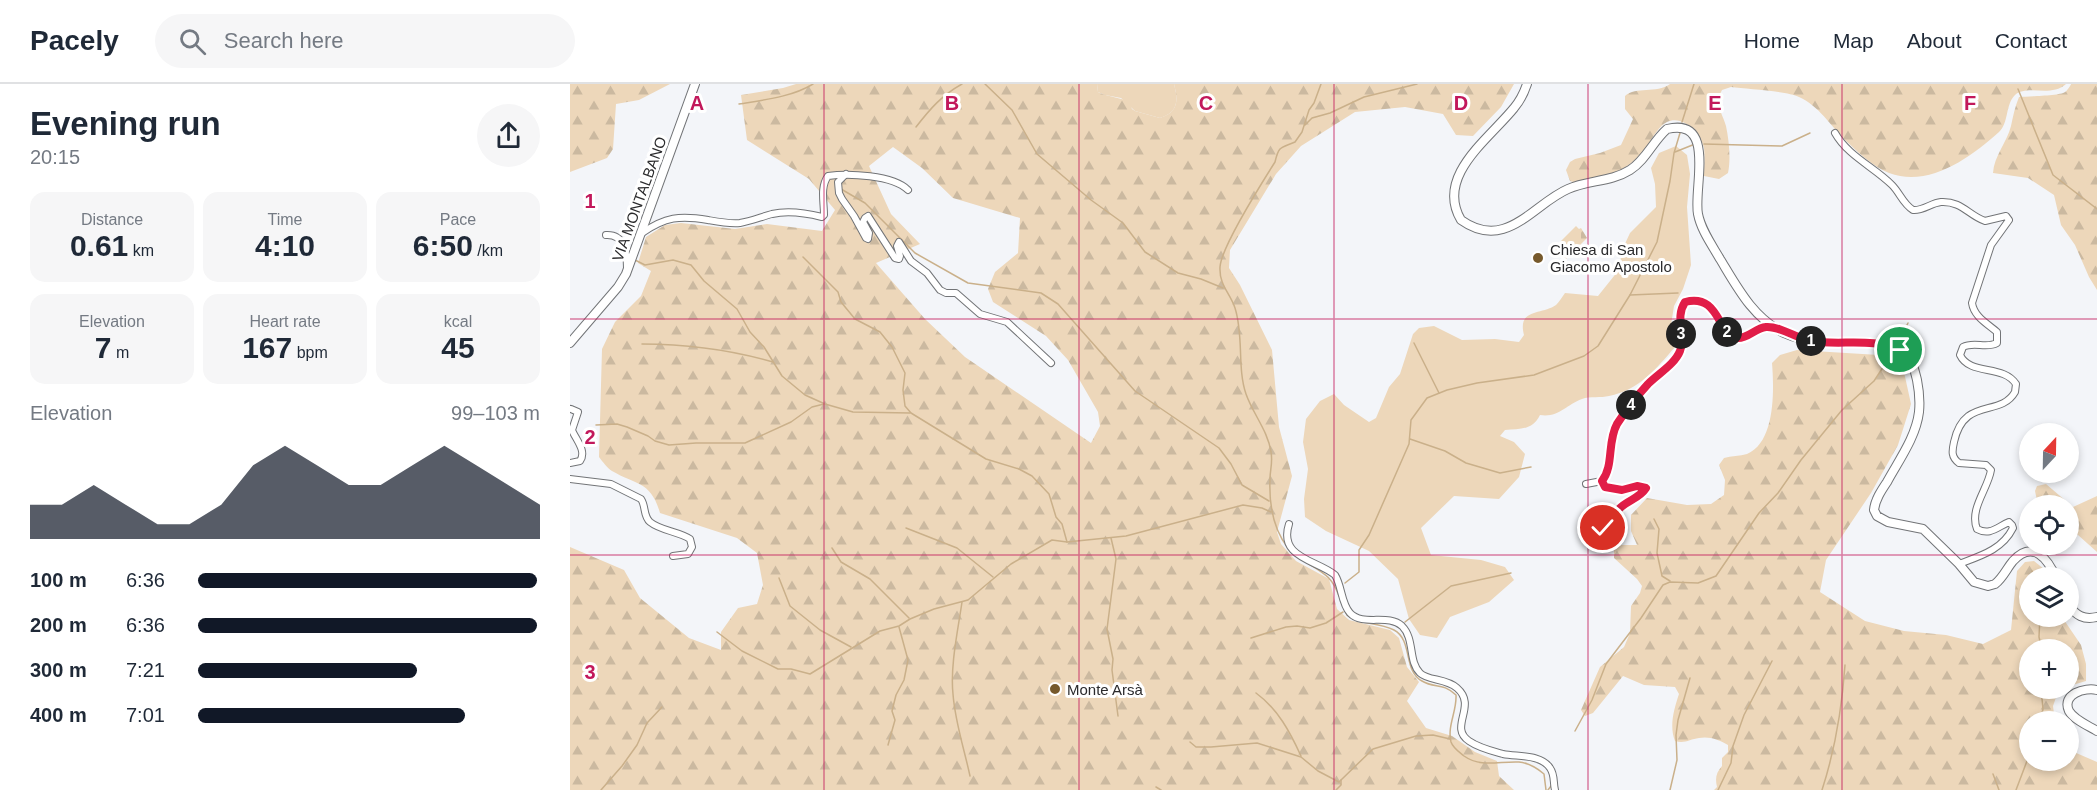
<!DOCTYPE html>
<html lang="en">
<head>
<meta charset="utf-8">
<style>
	:root { --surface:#fff; --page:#f6f6f7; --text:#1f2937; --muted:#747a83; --line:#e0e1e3; --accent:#111827 }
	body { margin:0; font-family:Helvetica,sans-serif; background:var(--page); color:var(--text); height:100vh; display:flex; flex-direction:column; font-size:22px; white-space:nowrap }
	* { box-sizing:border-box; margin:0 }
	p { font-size:20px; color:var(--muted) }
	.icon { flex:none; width:33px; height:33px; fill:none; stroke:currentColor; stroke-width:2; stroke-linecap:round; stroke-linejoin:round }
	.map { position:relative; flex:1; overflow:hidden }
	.panel { display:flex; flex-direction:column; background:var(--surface); width:570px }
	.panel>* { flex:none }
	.needle { width:39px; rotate:22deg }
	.fabs { position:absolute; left:1449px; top:339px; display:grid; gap:12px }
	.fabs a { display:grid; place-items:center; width:60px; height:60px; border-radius:50%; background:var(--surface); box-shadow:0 3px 9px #0003; font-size:30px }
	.pin { position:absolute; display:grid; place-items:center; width:51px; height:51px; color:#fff; margin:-26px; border:3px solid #fff; border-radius:50%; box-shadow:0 2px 6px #0007 }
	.km { position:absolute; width:30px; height:30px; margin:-15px; border-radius:50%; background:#222; color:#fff; font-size:16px; line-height:30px; text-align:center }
	.round { display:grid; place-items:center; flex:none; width:63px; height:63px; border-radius:32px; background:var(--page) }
	.headline { display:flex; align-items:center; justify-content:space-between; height:102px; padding:0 30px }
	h1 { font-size:33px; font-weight:600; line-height:45px }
	.stats { display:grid; grid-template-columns:repeat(3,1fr); gap:9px; height:102px; padding:6px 30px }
	.stats div { display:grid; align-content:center; border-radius:15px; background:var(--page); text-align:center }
	.stats b { font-size:30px; font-weight:600 }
	.stats small { font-size:16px; font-weight:400 }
	.stats p { font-size:16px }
	.chart { height:168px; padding:12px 30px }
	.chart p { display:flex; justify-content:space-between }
	.chart svg { width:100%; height:108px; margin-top:6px; fill:var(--accent); opacity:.7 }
	ul { padding:0 30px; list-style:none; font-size:20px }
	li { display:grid; grid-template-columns:96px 72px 1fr; align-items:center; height:45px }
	li i { height:15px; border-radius:8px; background:var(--accent) }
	header { display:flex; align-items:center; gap:36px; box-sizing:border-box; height:84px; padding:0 30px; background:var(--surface); border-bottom:2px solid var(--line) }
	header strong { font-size:28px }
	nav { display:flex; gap:33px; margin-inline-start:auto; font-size:21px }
	.search { width:420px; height:54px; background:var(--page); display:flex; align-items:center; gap:15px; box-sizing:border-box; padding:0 21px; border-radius:33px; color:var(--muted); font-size:22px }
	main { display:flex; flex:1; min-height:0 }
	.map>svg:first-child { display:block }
	.green { fill:#edd7ba }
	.forest { fill:url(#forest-firs); fill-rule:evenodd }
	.cemetery { fill:url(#cemetery-stones) }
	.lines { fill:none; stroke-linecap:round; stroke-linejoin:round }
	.stream { stroke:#cab08a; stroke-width:1.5 }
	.minor-casing { stroke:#727477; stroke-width:8 }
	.tertiary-casing { stroke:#727477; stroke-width:10 }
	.minor { stroke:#fff; stroke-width:6 }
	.tertiary { stroke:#fff; stroke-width:8 }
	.route-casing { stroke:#fff; stroke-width:12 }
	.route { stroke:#e11d48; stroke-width:8 }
	.grid { fill:none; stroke:#c2185b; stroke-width:1.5; stroke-opacity:0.55 }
	.poi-dot { fill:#76592c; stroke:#fff; stroke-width:2 }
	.labels { text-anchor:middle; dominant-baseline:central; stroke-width:6; stroke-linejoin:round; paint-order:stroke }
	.street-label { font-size:15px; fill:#2a2a2c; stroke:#fff }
	.poi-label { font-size:15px; fill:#2a2a2c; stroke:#fff; text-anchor:start }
	.grid-label { font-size:20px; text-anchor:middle; font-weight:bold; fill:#c2185b; stroke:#fff; stroke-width:6; stroke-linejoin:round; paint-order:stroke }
</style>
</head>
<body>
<header>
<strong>Pacely</strong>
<div class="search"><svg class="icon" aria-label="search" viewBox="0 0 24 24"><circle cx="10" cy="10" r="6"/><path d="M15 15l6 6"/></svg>Search here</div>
<nav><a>Home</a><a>Map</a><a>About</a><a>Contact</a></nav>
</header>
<main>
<section class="panel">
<div class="headline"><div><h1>Evening run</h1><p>20:15</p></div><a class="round"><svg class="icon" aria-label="share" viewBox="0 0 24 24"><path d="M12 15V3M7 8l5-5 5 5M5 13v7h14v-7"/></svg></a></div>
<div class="stats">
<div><p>Distance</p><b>0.61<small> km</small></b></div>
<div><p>Time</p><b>4:10</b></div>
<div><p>Pace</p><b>6:50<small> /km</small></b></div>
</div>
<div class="stats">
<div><p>Elevation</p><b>7<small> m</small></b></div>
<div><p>Heart rate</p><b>167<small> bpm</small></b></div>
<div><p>kcal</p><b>45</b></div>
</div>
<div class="chart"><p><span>Elevation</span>99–103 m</p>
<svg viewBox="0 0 160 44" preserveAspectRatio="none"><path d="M0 44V30L10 30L20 22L30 30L40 38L50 38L60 30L70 14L80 6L90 14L100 22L110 22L120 14L130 6L140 14L150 22L160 30V44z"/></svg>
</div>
<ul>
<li><b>100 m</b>6:36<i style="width:99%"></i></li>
<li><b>200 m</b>6:36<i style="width:99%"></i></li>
<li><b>300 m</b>7:21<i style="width:64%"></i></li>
<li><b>400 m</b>7:01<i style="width:78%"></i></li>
</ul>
</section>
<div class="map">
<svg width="1527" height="706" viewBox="0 0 1527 706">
	<defs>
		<pattern id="forest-firs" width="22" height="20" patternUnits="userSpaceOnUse" patternTransform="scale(1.5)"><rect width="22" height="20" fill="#edd7ba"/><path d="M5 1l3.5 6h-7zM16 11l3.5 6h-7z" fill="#cbb9a0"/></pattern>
		<pattern id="cemetery-stones" width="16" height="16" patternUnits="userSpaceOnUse" patternTransform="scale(1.5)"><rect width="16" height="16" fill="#edd7ba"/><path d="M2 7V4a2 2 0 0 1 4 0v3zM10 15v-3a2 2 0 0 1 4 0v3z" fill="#cbb9a0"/></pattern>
	</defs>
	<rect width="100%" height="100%" fill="#f3f5f9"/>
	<g class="green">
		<path d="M527,0H604C608,16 609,28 590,34L565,27L551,14L535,11L528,8Z"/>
		<path d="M1106,62L1117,71L1120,90L1117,123L1121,181L1113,205L1104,222L1101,241L1105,263C1086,285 1069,306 1039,312C1031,314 1020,312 1012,315C996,321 988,334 970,331C963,346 950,345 935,346L930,352L944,358L955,370L949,393L929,415L884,412L851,444L861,471L911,476L935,483L944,496L919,518L880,533L867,554L850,551L839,535L828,495L799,467L756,447L735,433L734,415L738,385L733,358L736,335L750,317L764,310L774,321L799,338L806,334L819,303L830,290L843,250L849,244L864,242L892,256L925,255L949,258L954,251C947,224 972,231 986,221C989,218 992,213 995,209L1028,212L1048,187L1053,164L1060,149L1086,123L1085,100L1081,84L1089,69Z"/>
	</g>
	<g class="forest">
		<path d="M0,0H100L69,16L46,20L43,65L37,74L0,88Z"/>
		<path d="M226,0H527L528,8C538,13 549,13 559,18L562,25L565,27L590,34C609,28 608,16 604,0H944L931,23L903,52L886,51L873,30L835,23L785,28L731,62L706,90L660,166L659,184L670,201L702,266L709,343L722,392L707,448L711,460L726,477L759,495L767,525L779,536L820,546L829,554L837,583L849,598L837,617L856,644L882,652L905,668L927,677L929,692L944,706H0V463L54,486L70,514L119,554L151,566V548L168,524L187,520L193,501L187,469L167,454L90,429C81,397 66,401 42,387C37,384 33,378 29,373L32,265L45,238L71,212L81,187L68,179L76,153L95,141L111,139L165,145L197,140L252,147L265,126L239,95L177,56L171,11L213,4ZM323,63L352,84L383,114L450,134L448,169L425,188L418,205L423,218L476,252L498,276L528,328L530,342L521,359L395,273L355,235L306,179L350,160L321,130L299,82Z"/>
		<path d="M1100,0H1496C1480,14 1458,0 1445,11C1435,21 1439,39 1429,48C1400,74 1359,104 1319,89C1303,83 1288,68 1275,56C1260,41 1249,22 1229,13C1217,7 1176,5 1161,3L1152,6C1144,20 1152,28 1156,42C1159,56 1161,75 1158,89L1149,95L1134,92C1134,83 1135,73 1134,64C1131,50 1113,30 1097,38C1089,42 1084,52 1079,59C1063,82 1050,89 1022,95C1015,97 1007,100 1000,97L996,86L1000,78L1005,75L1030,69L1051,61L1063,35L1055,25V12C1066,2 1086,10 1100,0Z"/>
		<path d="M1501,0H1527V206L1519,193L1505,161L1491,141L1484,111L1458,94L1423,89C1424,72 1437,58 1441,42C1443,32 1445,23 1449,13C1459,12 1490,12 1495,8C1496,8 1501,1 1501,0Z"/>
		<path d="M1227,266L1309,271L1323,275L1334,288L1341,320L1328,361L1301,409L1256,476L1250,508L1295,537L1334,547L1376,551L1413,560L1441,546L1447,487L1455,478L1464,477L1474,485L1477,493L1460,494V532L1492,533L1511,561L1516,580V597L1499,602L1498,566H1460V604L1491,605H1489L1483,622L1485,637L1460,638V676H1498L1499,660L1504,668L1527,678V706H1144L1147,703C1145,694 1146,689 1152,682V674L1158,668V661C1149,656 1140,652 1129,654C1120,655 1115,660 1105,657C1099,642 1104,625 1109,610L1105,603L1074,601L1053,592L1023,629L1015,632L1011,626L1030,583L1054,563L1060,549L1061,522L1070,509L1072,502L1067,495L1044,474V466L1051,461H1067L1061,447V431L1077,414L1117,421L1141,420L1154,411L1155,396L1149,381L1154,374C1161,372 1170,372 1177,370C1206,358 1204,304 1202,279L1210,271Z"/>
		<path d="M1476,400L1503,423L1527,412V468L1508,451L1499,447L1498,422L1468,421L1465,407L1467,402Z"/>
	</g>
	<path class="cemetery" d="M1006,142L1009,145L1011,144L1017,154L996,175L984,164Z"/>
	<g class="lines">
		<g class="stream">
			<path d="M415,0L442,26L467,70L521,116L553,139L575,168L608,189L631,195L653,204"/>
			<path d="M1448,5L1483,91L1527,125"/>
			<path d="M169,20C193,16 222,13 243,0"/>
			<path d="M1112,38L1124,0"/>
			<path d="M735,41L742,34L760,29L794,13L847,0"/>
			<path d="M346,43C360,25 372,11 392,0"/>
			<path d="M1134,60L1212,62L1240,49"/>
			<path d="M1105,68L1125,60"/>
			<path d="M271,105L295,119L345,169L398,199L471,209L488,220L565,307L649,364L661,380L672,401L699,417"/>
			<path d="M233,173L268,208L271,218L285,235L310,248L322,263L335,289L333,306L335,322L341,329L416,375L449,385L462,392L479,410L486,433L492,440L497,458"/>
			<path d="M65,176L75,181L103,176L121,181L134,197L167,225L180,248L194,263L212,292L235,311L255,320L283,328L340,329"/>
			<path d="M1060,211L1108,209"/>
			<path d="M844,259L869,309"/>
			<path d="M1328,259L1338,239"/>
			<path d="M72,260C116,260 161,266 203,278"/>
			<path d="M26,341L47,340L57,343L78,352L85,357L99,361L126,359H175L221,338L242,323L254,320"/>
			<path d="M840,355L875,367L896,379L930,389L961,383"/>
			<path d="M1084,435L1089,445L1087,469L1092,492L1100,497"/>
			<path d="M336,444L387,464L423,493"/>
			<path d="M541,454L546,475L537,545L543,575L542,586L548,632"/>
			<path d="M262,464L271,478L300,495L339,534"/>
			<path d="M718,464C703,445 699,419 700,395C700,386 703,378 701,368C698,347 683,330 676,310C667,284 674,252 665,224C660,209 649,201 650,183C651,164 693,97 705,78C709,61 711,64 725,58L732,48L739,26L744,19L751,0"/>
			<path d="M739,480C755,490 762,493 769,512"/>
			<path d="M1462,487L1464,494"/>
			<path d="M209,494L220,522L250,546L281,563"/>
			<path d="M775,499L789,488V466L799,451L839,360L841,336L857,314L877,306L907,299L964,291L1014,272L1028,262L1060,211L1087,158L1100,97L1104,69L1110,49"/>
			<path d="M392,518C388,546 380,582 383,610C385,638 394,664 400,692"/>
			<path d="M774,525L777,531L782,534"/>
			<path d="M1470,532L1469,553L1472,566"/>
			<path d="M792,538C802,540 814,541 824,546C843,556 833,587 852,597C865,605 872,598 886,611C887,627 877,642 881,658C883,664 889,668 894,672C911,684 929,677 949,678C959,679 967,684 974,690L976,706"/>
			<path d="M835,538L881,502L941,489"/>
			<path d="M147,548L172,567L208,585H221L240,590L310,547L329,542L340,535L364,525L398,516L441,480L482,456L497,458L556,452L673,421L692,424L701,428"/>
			<path d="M681,554L716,543L727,542L740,544L756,539L773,528"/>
			<path d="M686,609C708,625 720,648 731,672"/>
			<path d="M1470,638L1473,625L1471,604"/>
			<path d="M1005,647L1022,616L1036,580L1071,534L1093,501L1100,498L1128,499L1146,492L1189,429L1208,409L1231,376L1272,326L1304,297L1323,268"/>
			<path d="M620,658L626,663H641L687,659L731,673L748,687L769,698L771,696"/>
			<path d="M318,661L325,636L322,627L326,611L334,596L338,576L329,543"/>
			<path d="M1423,690L1429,706"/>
			<path d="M586,703L591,706"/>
			<path d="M31,706L52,682L67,661L77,639L92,623"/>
			<path d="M766,706L771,701V696L803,665L846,652L863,651L880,655"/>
			<path d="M978,706L981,702"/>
			<path d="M1100,706L1107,676L1106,651L1108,636L1120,594"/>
			<path d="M1148,706L1161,679L1163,662L1174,631L1202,577"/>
			<path d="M1252,706C1265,666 1272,624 1275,581"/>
			<path d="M1446,706L1460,669"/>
		</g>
		<g class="minor-casing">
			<g id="minor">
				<path d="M1265,49C1278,72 1304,83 1322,101C1330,109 1333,120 1343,126C1353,127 1361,119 1371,118C1392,117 1398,131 1415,137L1436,132L1439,136L1421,161L1402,219C1404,233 1418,240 1427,248V259C1416,265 1404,257 1393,263L1390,271C1400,292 1433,280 1446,300L1445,308C1430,334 1394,312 1384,358C1382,367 1381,373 1389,379L1416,381L1421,386C1418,405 1399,425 1407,445C1420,452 1427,443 1439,438L1442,441L1443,444C1432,466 1410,472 1389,480"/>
				<path d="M276,90L268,98L269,109L272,115L284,132L296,154L298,155L299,149L293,138L295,134L298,132L325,174L329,175L330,172L327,162L329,158L341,177L357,189L370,206L376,209H386L410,230L437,238L481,279"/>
				<path d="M72,149C95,133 110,131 138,136C149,138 159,140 170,139C181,137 191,133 202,130C219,126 236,129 252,133L254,131C254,118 250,103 258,92C278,89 323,91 338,106"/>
				<path d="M36,151C55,150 57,169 57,184"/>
				<path d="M0,379L10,377C17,367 6,356 2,346L8,328L1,325"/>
				<path d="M0,395L41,400L71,415C76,422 73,432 80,438C91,447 108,447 120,455L122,463L118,470L103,472"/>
				<path d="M1016,400L1032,397L1036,393C1042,367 1039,351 1055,328C1062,318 1070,308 1079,300C1088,290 1105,280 1110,266C1117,250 1104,236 1115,217C1149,210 1147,250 1165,253C1175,255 1179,248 1187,245C1193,243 1200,243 1206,244"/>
				<path d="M719,440C708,474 747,476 765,491C772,502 771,519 780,529C793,543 818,529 832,542C845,555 838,577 850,589C858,597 876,594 887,604C908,622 878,643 899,657C909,664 922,667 933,670C948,673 971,670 980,684C985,691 983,698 985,706"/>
				<path d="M1019,455L1042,435L1049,424L1069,413L1076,404L1067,402L1052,406L1035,403L1032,397"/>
			</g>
		</g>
		<g class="tertiary-casing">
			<g id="tertiary">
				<path d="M957,0C954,9 950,17 944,24C919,55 865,92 891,136C936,168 963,120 998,105C1018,96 1041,98 1060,86C1076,76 1083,57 1097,45C1147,33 1123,105 1128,130C1131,146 1142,161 1150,175C1167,203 1183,234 1214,249C1227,255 1240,257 1254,258C1276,260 1322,253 1337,271C1343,277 1345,288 1347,296C1349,306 1350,318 1349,328C1346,353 1329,376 1317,398C1311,407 1305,416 1304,426L1307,432L1318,438L1353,445L1389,480L1404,498L1418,502L1425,500C1433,494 1437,484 1443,477C1463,455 1478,475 1486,494"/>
				<path d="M0,259L48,203L56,190L125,0"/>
				<path d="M1498,520C1506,532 1514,536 1527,533"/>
				<path d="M1527,606C1515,603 1491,610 1499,627C1504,636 1519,642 1527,647"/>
			</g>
		</g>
		<use href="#minor" class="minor"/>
		<use href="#tertiary" class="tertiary"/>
	</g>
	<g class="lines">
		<g class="route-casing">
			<path id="route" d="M1033,444C1039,438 1043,430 1049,425C1057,416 1069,415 1076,404L1067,402L1052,406L1035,403L1032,397C1044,382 1037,358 1047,340C1056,326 1067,312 1078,300C1088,290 1105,280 1110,267C1117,250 1104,235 1115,218C1150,209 1147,251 1167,254C1178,255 1185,244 1196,243C1210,242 1226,254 1240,257C1269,262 1303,253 1330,266"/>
		</g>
		<use href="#route" class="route"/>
	</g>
	<path class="grid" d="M254,0V706M509,0V706M764,0V706M1018,0V706M1272,0V706M0,235H1527M0,471H1527"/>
	<g class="poi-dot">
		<circle cx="968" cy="174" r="6"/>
		<circle cx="485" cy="605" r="6"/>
	</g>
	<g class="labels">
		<g class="street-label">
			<text transform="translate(69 115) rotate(-70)">VIA MONTALBANO</text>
		</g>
		<g class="poi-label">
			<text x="980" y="165">Chiesa di San<tspan x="980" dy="17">Giacomo Apostolo</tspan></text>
			<text x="497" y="605">Monte Arsà</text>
		</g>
	</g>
	<g class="grid-label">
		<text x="127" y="26">A</text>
		<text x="382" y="26">B</text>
		<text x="636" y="26">C</text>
		<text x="891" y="26">D</text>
		<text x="1145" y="26">E</text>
		<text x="1400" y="26">F</text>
		<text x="20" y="124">1</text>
		<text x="20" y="360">2</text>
		<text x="20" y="595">3</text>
	</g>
</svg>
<div class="fabs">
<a><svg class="needle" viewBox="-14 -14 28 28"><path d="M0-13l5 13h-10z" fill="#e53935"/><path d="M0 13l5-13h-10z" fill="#747a83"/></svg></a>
<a><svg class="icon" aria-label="locate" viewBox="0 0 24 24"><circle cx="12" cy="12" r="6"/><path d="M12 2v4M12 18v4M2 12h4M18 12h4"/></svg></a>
<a><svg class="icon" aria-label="layers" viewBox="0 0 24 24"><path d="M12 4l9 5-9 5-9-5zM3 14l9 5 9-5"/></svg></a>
<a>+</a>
<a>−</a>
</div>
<div class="pin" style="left:1330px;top:266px;background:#1e9e55"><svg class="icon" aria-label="arrive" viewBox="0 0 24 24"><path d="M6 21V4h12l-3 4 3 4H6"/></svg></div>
<div class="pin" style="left:1033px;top:444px;background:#d93025"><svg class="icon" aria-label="check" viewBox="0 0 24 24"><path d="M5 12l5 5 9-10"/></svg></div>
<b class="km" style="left:1241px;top:257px">1</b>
<b class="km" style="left:1157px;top:248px">2</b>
<b class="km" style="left:1111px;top:250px">3</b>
<b class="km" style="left:1061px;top:321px">4</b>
</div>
</main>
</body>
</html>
